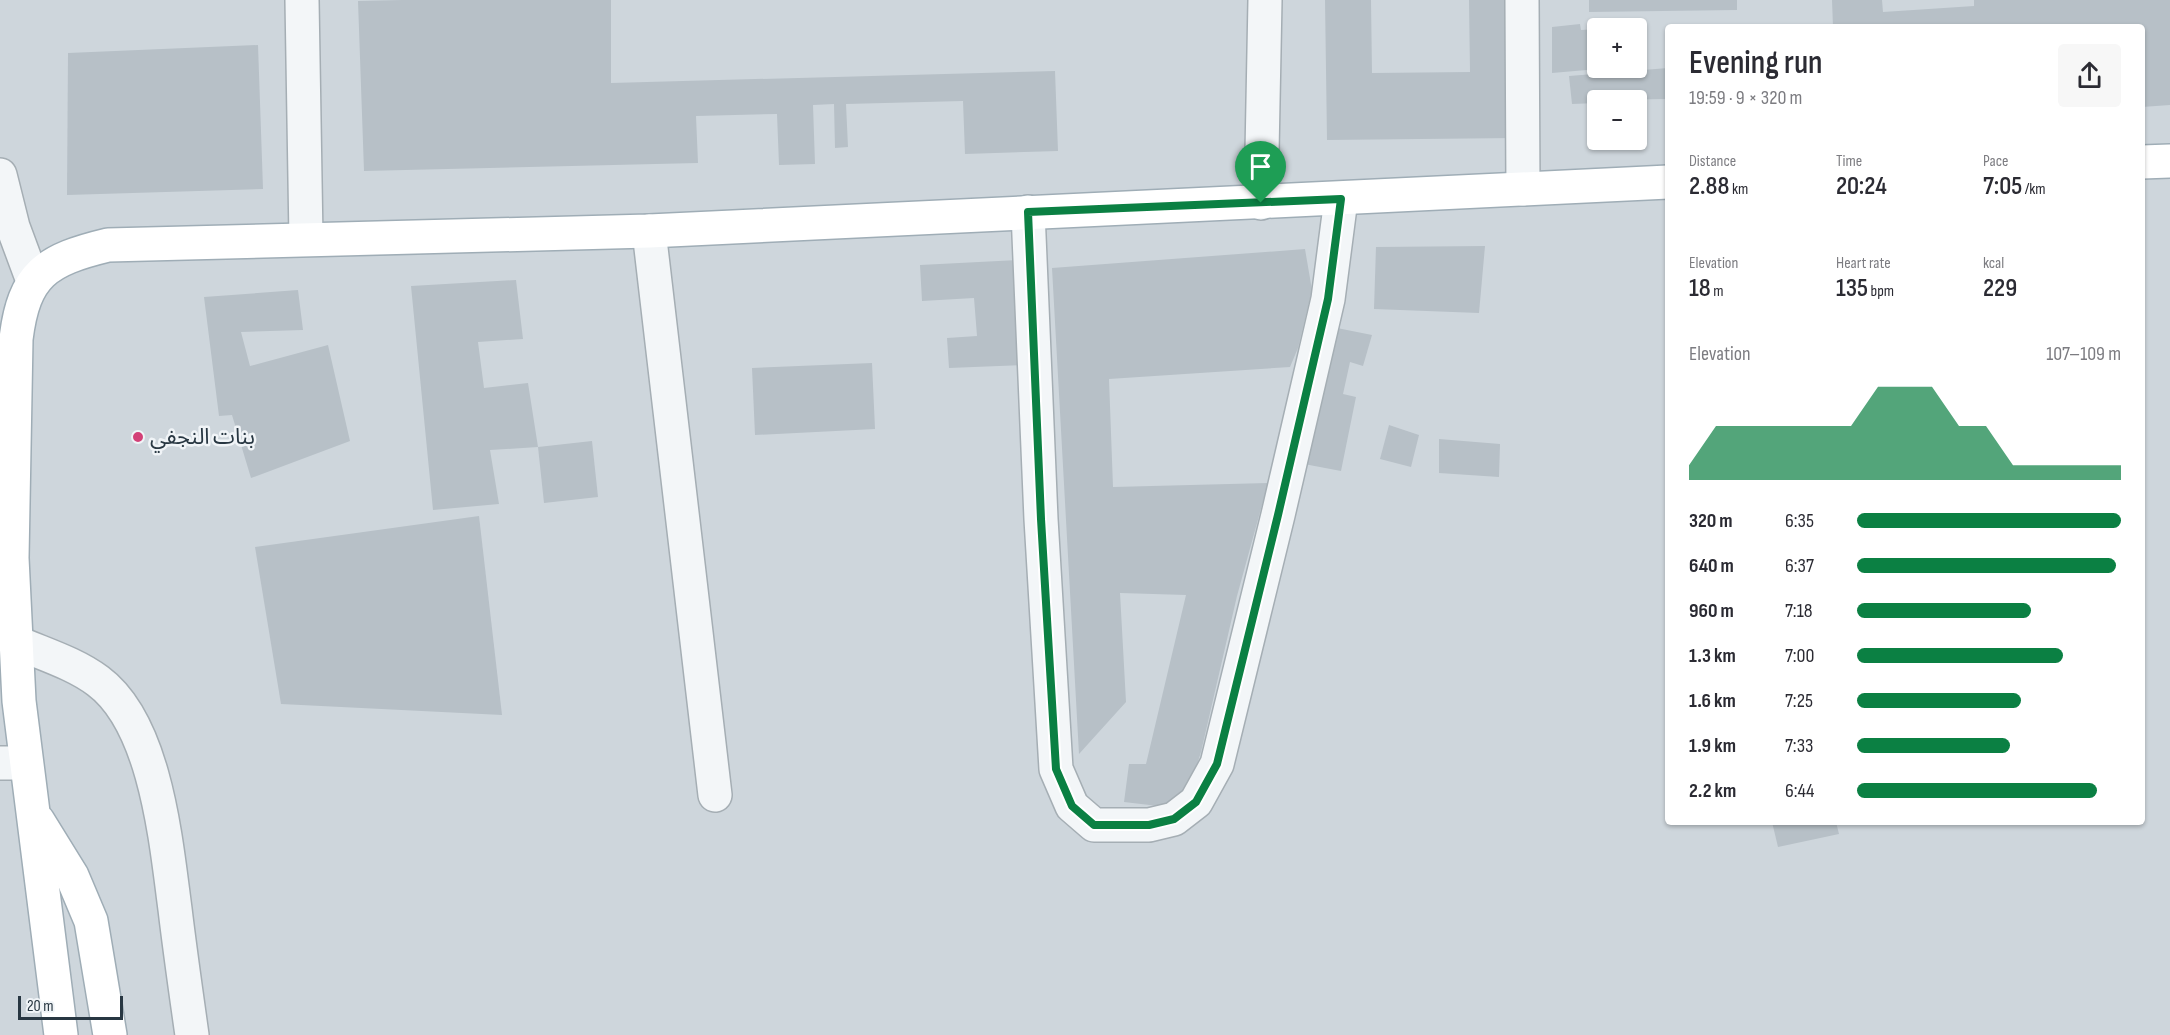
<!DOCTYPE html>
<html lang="en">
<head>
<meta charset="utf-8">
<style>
	:root { --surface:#fff; --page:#f7f7f7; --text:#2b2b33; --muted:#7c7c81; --accent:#0b8043 }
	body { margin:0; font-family:"Sofia Sans Condensed","Noto Sans Arabic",sans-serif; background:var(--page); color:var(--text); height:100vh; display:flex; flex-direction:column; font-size:22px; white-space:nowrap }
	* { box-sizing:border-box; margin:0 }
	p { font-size:20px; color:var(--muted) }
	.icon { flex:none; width:33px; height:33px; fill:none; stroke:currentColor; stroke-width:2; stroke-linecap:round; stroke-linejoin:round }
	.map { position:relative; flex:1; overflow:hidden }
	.side { position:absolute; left:1665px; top:24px; width:480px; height:801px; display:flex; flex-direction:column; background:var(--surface); border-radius:6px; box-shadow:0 2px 4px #0004 }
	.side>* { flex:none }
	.fabs { position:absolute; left:1587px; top:18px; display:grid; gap:12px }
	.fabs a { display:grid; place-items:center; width:60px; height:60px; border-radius:6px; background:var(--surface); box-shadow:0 2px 4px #0004; font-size:30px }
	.scale { position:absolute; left:18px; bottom:15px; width:105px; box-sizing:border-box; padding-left:6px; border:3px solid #283742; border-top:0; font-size:16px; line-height:21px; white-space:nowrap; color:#283742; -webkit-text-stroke:4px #f0f4f7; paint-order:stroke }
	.pin { position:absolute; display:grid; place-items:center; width:51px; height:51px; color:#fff; margin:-62px -26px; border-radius:50% 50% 50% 0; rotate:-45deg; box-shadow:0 0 6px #0007 }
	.pin .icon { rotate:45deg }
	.round { display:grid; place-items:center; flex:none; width:63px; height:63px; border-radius:6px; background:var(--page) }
	.headline { display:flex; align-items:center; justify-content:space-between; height:102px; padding:0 24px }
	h1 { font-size:33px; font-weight:600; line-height:45px }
	.figures { display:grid; grid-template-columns:repeat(3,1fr); gap:9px; height:102px; padding:6px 24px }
	.figures div { display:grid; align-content:center }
	.figures b { font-size:26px; font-weight:600 }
	.figures small { font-size:16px; font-weight:400 }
	.figures p { font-size:16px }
	.chart { height:168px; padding:12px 24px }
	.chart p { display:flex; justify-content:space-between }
	.chart svg { width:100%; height:108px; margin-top:6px; fill:var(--accent); opacity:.7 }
	ul { padding:0 24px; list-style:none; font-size:20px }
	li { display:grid; grid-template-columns:96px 72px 1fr; align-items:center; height:45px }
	li i { height:15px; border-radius:8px; background:var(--accent) }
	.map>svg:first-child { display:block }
	.built { fill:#ced6dc; fill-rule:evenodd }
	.building { fill:#b7c0c7 }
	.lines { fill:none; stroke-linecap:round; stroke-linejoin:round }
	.minor-casing { stroke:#a5aeb4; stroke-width:36 }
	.major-casing { stroke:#9fadb6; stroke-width:36 }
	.minor { stroke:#f3f6f8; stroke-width:33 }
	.major { stroke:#fff; stroke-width:33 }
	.route-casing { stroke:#fff; stroke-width:12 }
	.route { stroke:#0b8043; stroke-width:8 }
	.poi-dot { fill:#d34077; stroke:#f0f4f7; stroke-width:2 }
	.labels { text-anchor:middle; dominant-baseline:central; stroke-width:5; stroke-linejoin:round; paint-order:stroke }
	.poi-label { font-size:22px; fill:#283742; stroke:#f0f4f7; text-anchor:start }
</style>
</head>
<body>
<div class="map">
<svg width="2170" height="1035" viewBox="0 0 2170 1035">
	<rect width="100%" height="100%" fill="#e0e6e9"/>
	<path class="built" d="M0,0H2170V1035H0ZM1668,27H2142V822H1668ZM1598,28H1636V68H1598ZM1598,100H1636V140H1598Z"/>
	<g class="building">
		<path d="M402,0H611V83L1055,71L1058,151L965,154L963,101L846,104L848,147L835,148L834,104L813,105L815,164L779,165L777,114L696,116L698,163L364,171L358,1Z"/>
		<path d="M1325,0H1371L1372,73L1470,72L1469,0H1514L1516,138L1327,140Z"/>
		<path d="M1589,0H1737V10L1589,12Z"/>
		<path d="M1832,0H1882L1883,12L1974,6V0H2170V105L2142,107V27H1833Z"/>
		<path d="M1580,24L1581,30L1598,29V69L1552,73V27Z"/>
		<path d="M258,45L263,189L67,195L68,53Z"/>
		<path d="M1668,68V99L1598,100V103L1572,104L1569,76Z"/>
		<path d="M1485,246L1479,313L1374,309L1376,247Z"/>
		<path d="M1305,249L1312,290L1298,348L1290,367L1109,379L1113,487L1268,483L1237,596L1201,752L1190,786L1171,801L1158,806L1124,802L1129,764H1146L1186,595L1120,593L1126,702L1079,754L1052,268Z"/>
		<path d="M1020,260L1026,365L949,368L947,338L977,336L974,298L922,301L920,265Z"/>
		<path d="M516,280L523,339L478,342L484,388L528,383L538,447L490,450L499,504L433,510L411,286Z"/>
		<path d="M298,290L303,330L241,332L250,366L328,345L350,441L251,478L232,415L219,416L204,297Z"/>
		<path d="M1337,328L1372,335L1363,366L1350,362L1343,394L1356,397L1341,471L1304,464Z"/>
		<path d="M872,363L875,429L755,435L752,368Z"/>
		<path d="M1389,425L1419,435L1411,467L1380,459Z"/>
		<path d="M1439,439L1500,444L1499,477L1439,473Z"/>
		<path d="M592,441L598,497L544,503L538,447Z"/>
		<path d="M479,516L502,715L281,704L255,547Z"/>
		<path d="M1772,822H1836L1839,834L1778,847Z"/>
	</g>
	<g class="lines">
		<g class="minor-casing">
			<g id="minor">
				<path d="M302,0L306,239"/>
				<path d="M1522,0L1523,189"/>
				<path d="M0,175L13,227L33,281"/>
				<path d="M1261,203L1265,0"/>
				<path d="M1028,212L1041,519L1056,769L1072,806L1094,825H1149L1174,819L1196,802L1217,764L1278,515L1328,299L1341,199"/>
				<path d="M649,231L715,795"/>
				<path d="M16,642C43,654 74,663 98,681C156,724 166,842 175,909C180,951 186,993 192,1035"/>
				<path d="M0,763H26"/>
			</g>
		</g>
		<g class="major-casing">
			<g id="major">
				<path d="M2142,162L2170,161"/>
				<path d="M38,821L72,876L91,921L110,1035"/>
				<path d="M61,1035L19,701L12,558L16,339C24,274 46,260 108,245L649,231L1668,182"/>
			</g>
		</g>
		<use href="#minor" class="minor"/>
		<use href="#major" class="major"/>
	</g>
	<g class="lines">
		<g class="route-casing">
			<path id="route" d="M1341,199L1328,299L1278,515L1217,764L1196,802L1174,819L1149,825H1094L1072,806L1056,769L1041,519L1028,212Z"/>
		</g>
		<use href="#route" class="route"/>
	</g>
	<circle class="poi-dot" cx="138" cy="437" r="6"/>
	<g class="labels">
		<g class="poi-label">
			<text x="150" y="437">بنات النجفي</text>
		</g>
	</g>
</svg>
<div class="fabs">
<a>+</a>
<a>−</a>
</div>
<div class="scale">20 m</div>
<div class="pin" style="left:1261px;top:203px;background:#1e9e55"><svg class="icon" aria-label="arrive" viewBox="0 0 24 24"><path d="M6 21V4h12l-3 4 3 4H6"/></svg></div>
<section class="side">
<div class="headline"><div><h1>Evening run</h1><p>19:59 · 9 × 320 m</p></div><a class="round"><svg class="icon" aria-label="share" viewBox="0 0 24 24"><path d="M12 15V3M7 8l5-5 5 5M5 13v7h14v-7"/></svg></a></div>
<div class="figures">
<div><p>Distance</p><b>2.88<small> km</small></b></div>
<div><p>Time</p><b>20:24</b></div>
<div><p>Pace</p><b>7:05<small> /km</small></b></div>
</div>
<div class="figures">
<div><p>Elevation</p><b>18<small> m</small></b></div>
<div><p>Heart rate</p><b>135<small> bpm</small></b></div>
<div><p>kcal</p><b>229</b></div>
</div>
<div class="chart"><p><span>Elevation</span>107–109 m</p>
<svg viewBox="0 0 160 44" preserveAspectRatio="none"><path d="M0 44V38L10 22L20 22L30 22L40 22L50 22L60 22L70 6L80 6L90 6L100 22L110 22L120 38L130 38L140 38L150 38L160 38V44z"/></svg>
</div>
<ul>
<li><b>320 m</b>6:35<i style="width:100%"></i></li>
<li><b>640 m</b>6:37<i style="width:98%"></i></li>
<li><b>960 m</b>7:18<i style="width:66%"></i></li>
<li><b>1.3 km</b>7:00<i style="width:78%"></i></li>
<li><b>1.6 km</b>7:25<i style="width:62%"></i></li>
<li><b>1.9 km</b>7:33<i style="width:58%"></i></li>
<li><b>2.2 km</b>6:44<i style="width:91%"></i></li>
</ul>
</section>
</div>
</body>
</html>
